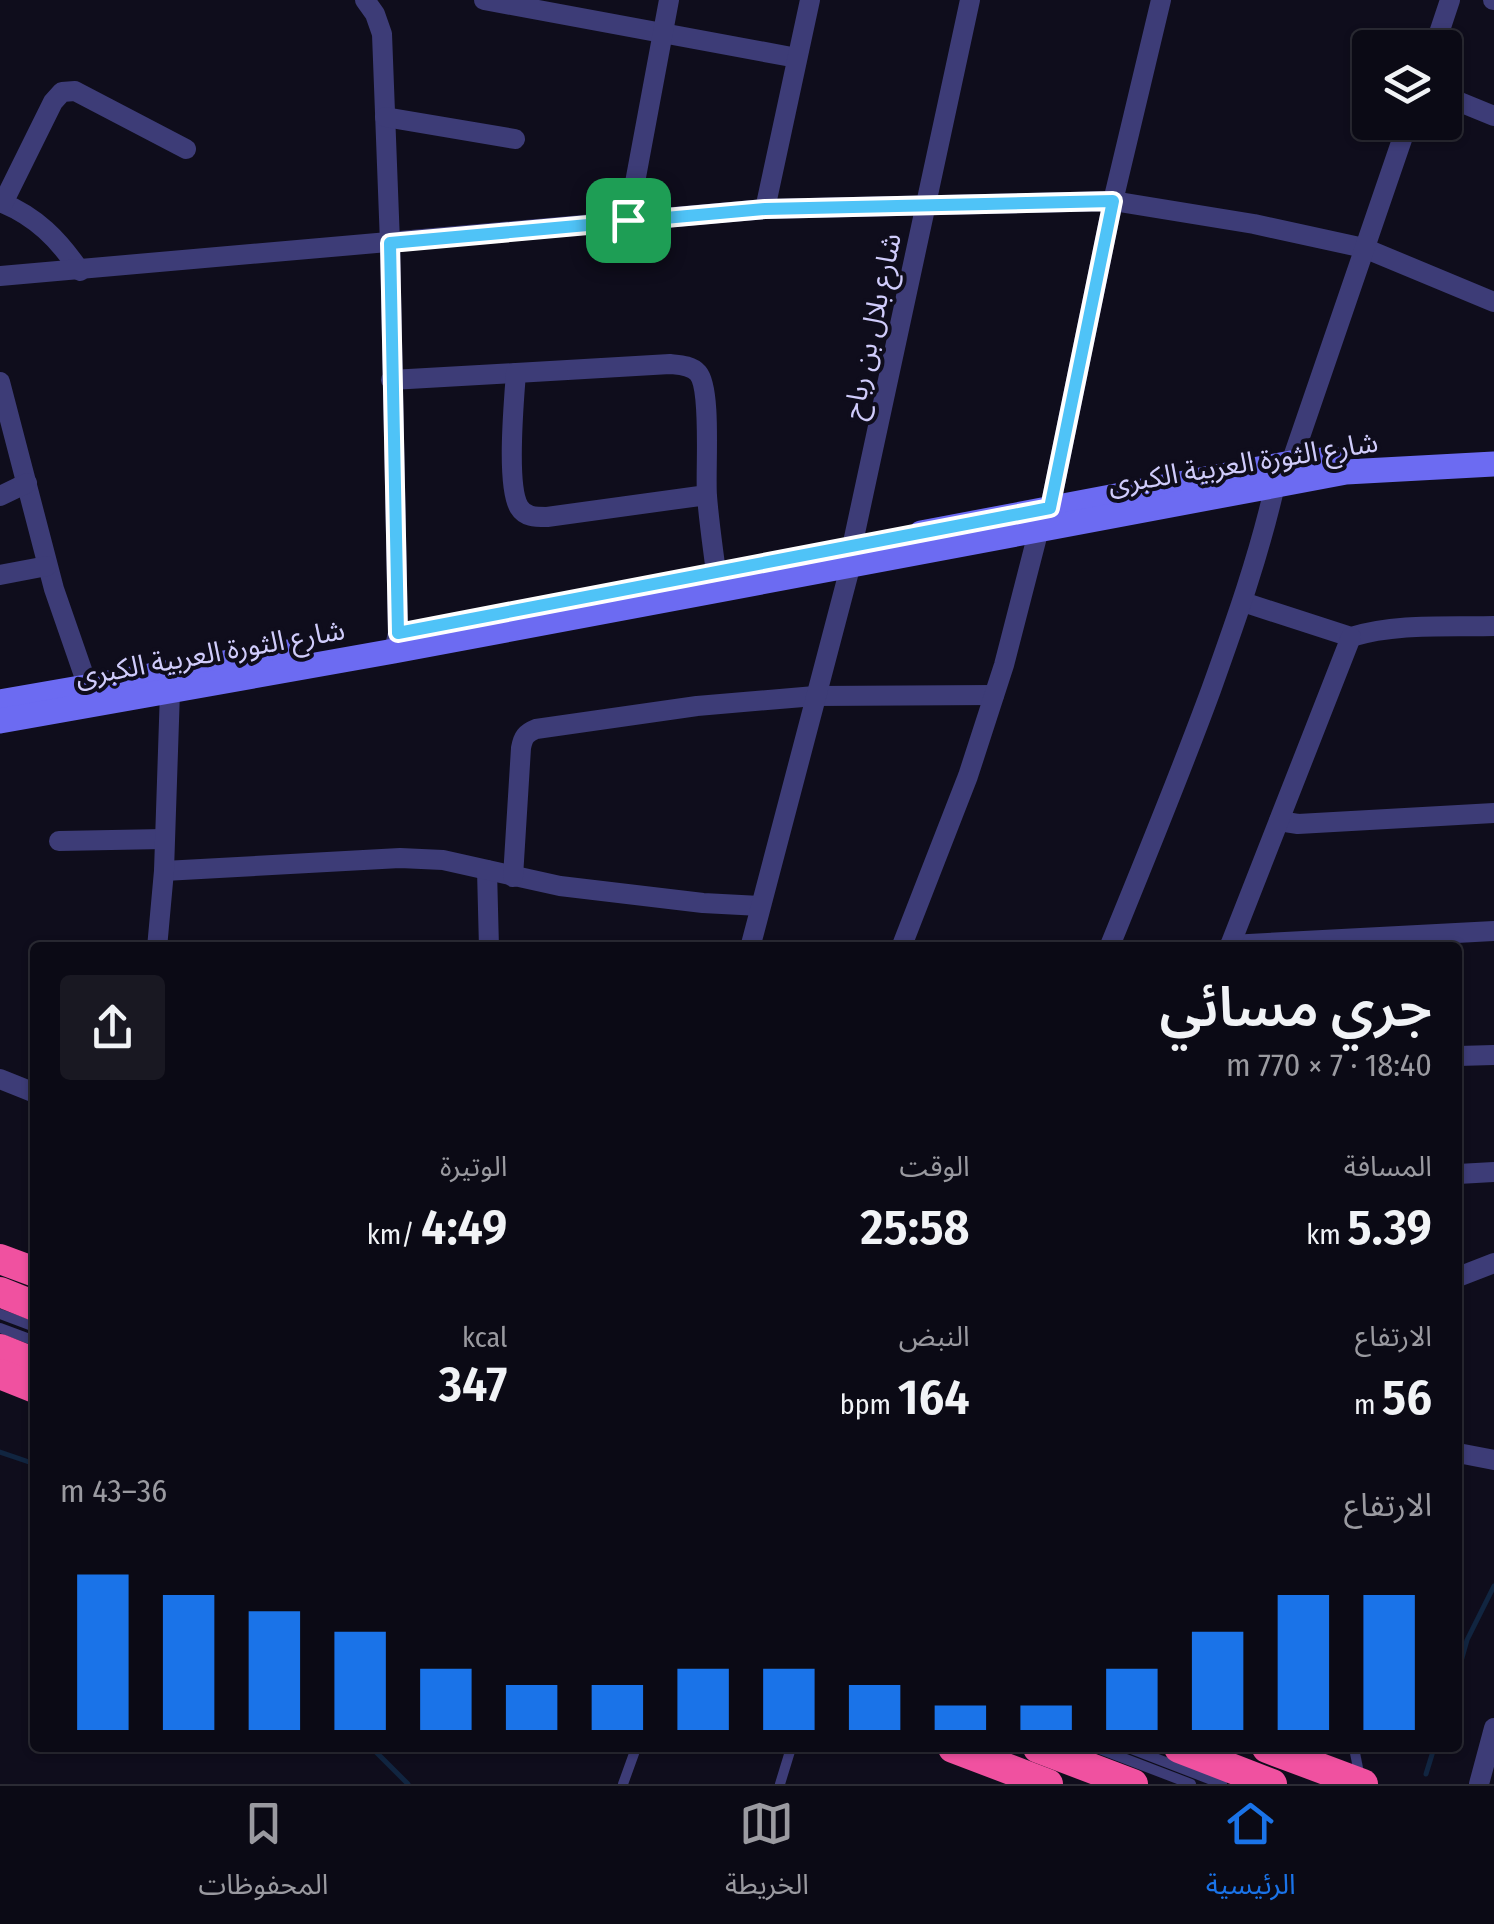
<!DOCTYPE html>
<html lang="ar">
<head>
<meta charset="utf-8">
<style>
	:root { --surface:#0b0a15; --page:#191822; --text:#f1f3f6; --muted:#9a9aa0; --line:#2b2b34; --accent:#1a73e8 }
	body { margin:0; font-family:"Fira Sans Condensed","Noto Sans Arabic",sans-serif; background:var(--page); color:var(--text); direction:rtl; height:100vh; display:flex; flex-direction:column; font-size:38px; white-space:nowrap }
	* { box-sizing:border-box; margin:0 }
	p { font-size:32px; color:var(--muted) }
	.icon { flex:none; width:55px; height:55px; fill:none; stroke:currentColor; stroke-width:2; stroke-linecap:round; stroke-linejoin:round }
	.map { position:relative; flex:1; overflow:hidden; direction:ltr }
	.sheet { position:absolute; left:30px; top:942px; width:1432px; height:810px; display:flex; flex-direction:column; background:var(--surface); border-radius:10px; box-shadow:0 2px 8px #0004,0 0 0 2px var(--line); direction:rtl }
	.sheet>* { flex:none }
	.controls { position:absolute; left:1352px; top:30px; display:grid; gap:20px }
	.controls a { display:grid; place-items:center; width:110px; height:110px; border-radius:10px; background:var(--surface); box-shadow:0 2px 8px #0004,0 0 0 2px var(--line); font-size:50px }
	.pin { position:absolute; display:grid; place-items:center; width:85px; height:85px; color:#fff; margin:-42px; border-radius:20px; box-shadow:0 5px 15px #0006 }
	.round { display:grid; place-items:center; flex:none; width:105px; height:105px; border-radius:10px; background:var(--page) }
	.summary { display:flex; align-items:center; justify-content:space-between; height:170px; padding:0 30px }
	h1 { font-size:55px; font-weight:600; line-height:75px }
	.stats { display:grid; grid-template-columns:repeat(3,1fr); gap:15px; height:170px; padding:10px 30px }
	.stats div { display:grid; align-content:center }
	.stats b { font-size:50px; font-weight:600 }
	.stats small { font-size:28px; font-weight:400 }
	.stats p { font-size:28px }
	.chart { height:280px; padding:20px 30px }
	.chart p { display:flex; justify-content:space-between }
	.chart svg { width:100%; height:180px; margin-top:10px; stroke:var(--accent); stroke-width:6 }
	.menu { display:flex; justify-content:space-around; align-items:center; height:140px; border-top:2px solid var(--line); background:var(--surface); font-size:28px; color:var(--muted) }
	.menu a { display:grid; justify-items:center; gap:5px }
	.menu .active { color:var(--accent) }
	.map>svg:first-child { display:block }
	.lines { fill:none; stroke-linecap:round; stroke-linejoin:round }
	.stream { stroke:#112540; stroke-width:5 }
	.lane { stroke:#3d3c77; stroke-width:10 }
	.street { stroke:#3d3c77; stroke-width:20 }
	.secondary { stroke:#6c6bf2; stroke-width:25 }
	.highway { stroke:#f051a0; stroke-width:30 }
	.route-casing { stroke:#fff; stroke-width:20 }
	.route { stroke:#4fc3f7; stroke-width:12 }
	.labels { text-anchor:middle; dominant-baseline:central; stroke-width:8; stroke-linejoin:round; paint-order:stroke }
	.street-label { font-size:28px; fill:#d0ccfb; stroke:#0f0d1c }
</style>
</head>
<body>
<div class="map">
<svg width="1494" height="1784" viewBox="0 0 1494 1784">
	<rect width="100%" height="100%" fill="#0f0d1c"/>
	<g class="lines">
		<g class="stream">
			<path d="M0,1452L35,1464"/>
			<path d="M1458,1672L1467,1640L1494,1586"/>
			<path d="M372,1748L408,1784"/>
			<path d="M1426,1774L1434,1748"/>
		</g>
		<g class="lane">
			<path d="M0,1314L35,1327"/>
			<path d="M0,1328L35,1341"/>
			<path d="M1097,1748L1191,1784"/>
			<path d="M1129,1748L1222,1784"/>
			<path d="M1354,1748L1360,1778"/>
			<path d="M623,1784L636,1748"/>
			<path d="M780,1784L791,1748"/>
		</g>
		<g class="street">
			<path d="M365,0L375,14L382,34L390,243L398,633L394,651"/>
			<path d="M484,0L797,58"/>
			<path d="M1493,0H1494"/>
			<path d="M1434,48L1450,0"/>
			<path d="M1445,96L1494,116"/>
			<path d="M385,117L515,139"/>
			<path d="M0,202C36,216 59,240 80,271"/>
			<path d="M3,203L53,102L62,92L75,91L186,149"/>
			<path d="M765,209L810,0"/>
			<path d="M628,220L669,0"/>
			<path d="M0,276L765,209L1113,201L1254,224L1364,248L1494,302"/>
			<path d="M391,380L516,373"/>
			<path d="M0,382L54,589L88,687"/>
			<path d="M1291,463L1408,122"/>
			<path d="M707,495L547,517C535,517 525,517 519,507C506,485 514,400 516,373L670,364C679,365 691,365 698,373C712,389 705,472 707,496C709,522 713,548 716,573"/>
			<path d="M0,496L27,483"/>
			<path d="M1050,508L1113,201L1161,0"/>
			<path d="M852,547L970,0"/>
			<path d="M0,575L47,566"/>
			<path d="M1243,602L1351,637C1396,623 1447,627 1494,626"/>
			<path d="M1279,821L1298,824L1494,813"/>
			<path d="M59,841L164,839"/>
			<path d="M487,870L489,948"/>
			<path d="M164,871L400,858L443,860L560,886L703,903L760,906"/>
			<path d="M513,877L521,748C523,737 526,733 536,729L697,706L815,696L994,695"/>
			<path d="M1230,945L1494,931"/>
			<path d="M157,948L164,871L170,691"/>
			<path d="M750,948L851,564"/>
			<path d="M901,948L968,776L1004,665L1039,529"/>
			<path d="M1109,948C1144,862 1179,777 1211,690C1235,623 1259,556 1275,485"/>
			<path d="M1229,948L1351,637"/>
			<path d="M1458,1056L1494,1055"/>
			<path d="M0,1079L35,1093"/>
			<path d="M1458,1174L1494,1172"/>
			<path d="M1458,1277L1494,1263"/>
			<path d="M1458,1453L1494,1460"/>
			<path d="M1479,1784L1494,1728"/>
		</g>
		<g class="secondary">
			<path d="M921,533L1291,463L1334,459"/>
			<path d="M0,702L287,652"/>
			<path d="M0,721L394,651L1346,472L1494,464"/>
		</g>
		<g class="highway">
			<path d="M0,1259L35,1272"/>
			<path d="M0,1292L35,1306"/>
			<path d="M0,1349L35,1363"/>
			<path d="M0,1374L35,1388"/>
			<path d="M953,1748L1048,1784"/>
			<path d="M1038,1748L1133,1784"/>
			<path d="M1179,1748L1272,1784"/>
			<path d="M1267,1748L1363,1784"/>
		</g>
	</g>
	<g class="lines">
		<g class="route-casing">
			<path id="route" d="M1113,201L1050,508L398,633L390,243L765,209Z"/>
		</g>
		<use href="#route" class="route"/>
	</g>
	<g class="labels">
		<g class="street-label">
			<text transform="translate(872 326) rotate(-78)">شارع بلال بن رباح</text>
			<text transform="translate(1243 463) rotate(-9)">شارع الثورة العربية الكبرى</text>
			<text transform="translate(210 653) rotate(-10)">شارع الثورة العربية الكبرى</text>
		</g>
	</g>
</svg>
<div class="controls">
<a><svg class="icon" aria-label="layers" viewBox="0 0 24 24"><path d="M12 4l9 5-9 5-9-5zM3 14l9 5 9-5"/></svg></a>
</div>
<div class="pin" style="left:628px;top:220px;background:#1e9e55"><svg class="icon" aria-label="arrive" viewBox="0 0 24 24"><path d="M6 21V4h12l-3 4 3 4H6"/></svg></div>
<section class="sheet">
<div class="summary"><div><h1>جري مسائي</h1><p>18:40 · 7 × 770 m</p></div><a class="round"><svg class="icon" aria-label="share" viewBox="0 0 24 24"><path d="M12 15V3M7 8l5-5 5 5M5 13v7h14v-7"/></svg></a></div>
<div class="stats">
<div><p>المسافة</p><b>5.39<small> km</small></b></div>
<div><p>الوقت</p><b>25:58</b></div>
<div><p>الوتيرة</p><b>4:49<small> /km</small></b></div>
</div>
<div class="stats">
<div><p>الارتفاع</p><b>56<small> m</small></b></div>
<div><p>النبض</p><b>164<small> bpm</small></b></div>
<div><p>kcal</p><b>347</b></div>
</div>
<div class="chart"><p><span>الارتفاع</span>36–43 m</p>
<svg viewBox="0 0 160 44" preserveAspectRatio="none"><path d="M5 44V6M15 44V11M25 44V15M35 44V20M45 44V29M55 44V33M65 44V33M75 44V29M85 44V29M95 44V33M105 44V38M115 44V38M125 44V29M135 44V20M145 44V11M155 44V11"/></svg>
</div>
</section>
</div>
<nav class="menu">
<a class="active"><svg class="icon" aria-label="home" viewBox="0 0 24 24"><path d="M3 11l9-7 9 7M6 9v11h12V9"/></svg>الرئيسية</a>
<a><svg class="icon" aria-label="map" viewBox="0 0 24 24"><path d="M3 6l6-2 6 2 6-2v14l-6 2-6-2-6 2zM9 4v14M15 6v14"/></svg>الخريطة</a>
<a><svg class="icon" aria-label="saved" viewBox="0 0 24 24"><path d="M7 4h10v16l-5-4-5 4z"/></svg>المحفوظات</a>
</nav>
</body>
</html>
